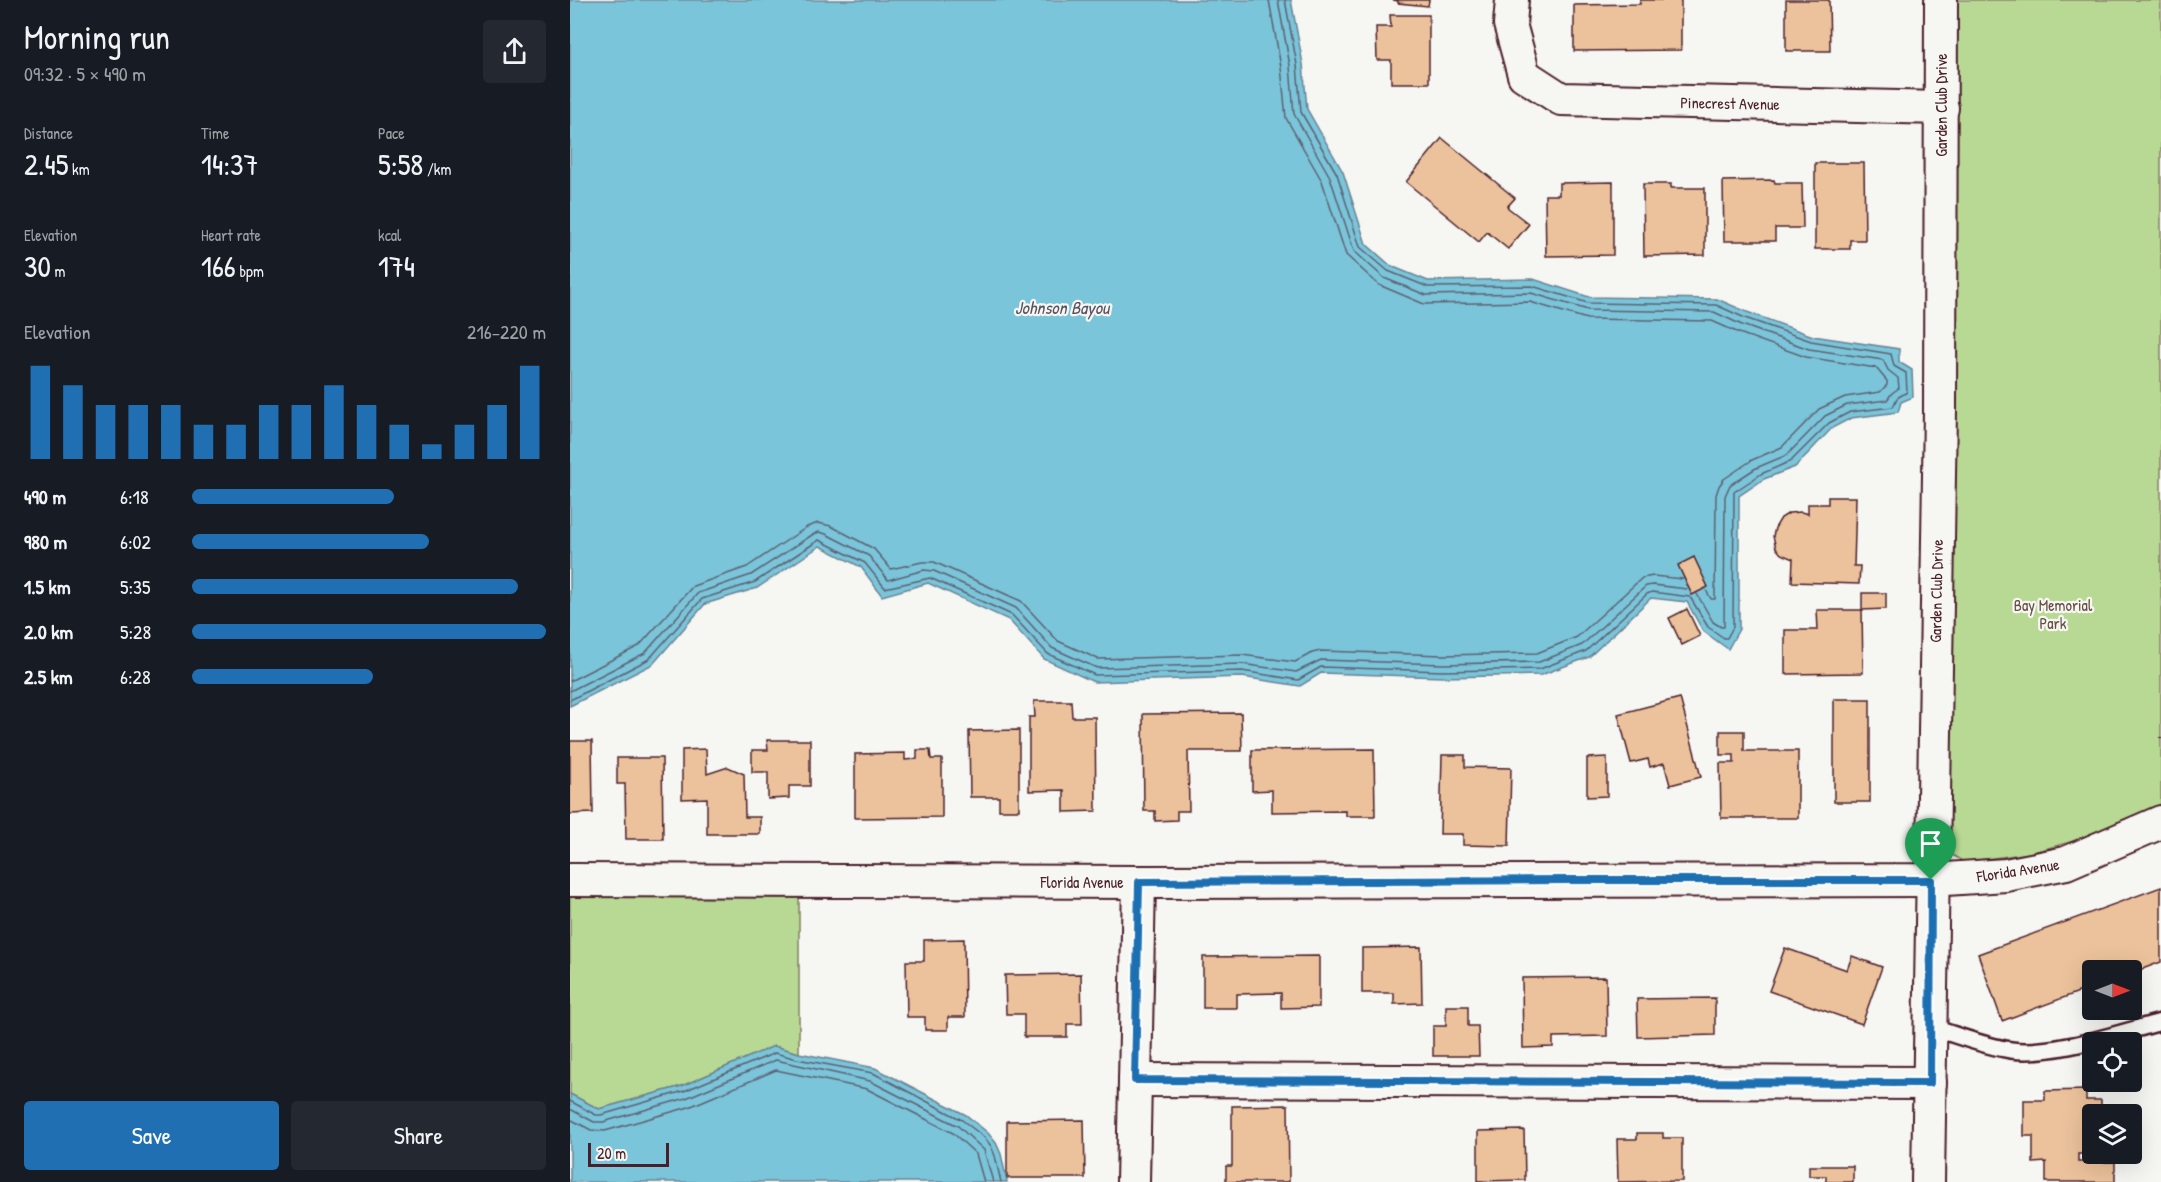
<!DOCTYPE html>
<html lang="en">
<head>
<meta charset="utf-8">
<style>
	:root { --surface:#171b24; --page:#242831; --text:#f1f3f6; --muted:#9ea1a6; --accent:#1f6fb2 }
	body { margin:0; font-family:"Patrick Hand",sans-serif; background:var(--page); color:var(--text); height:100vh; display:flex; flex-direction:column; font-size:22px; white-space:nowrap }
	* { box-sizing:border-box; margin:0 }
	p { font-size:20px; color:var(--muted) }
	.icon { flex:none; width:33px; height:33px; fill:none; stroke:currentColor; stroke-width:2; stroke-linecap:round; stroke-linejoin:round }
	.map { position:relative; flex:1; overflow:hidden }
	.panel { display:flex; flex-direction:column; background:var(--surface); width:570px }
	.panel>* { flex:none }
	.needle { width:39px; rotate:90deg }
	.controls { position:absolute; left:1512px; top:960px; display:grid; gap:12px }
	.controls a { display:grid; place-items:center; width:60px; height:60px; border-radius:6px; background:var(--surface); box-shadow:0 6px 24px #0002; font-size:30px }
	.scale { position:absolute; left:18px; bottom:15px; width:81px; box-sizing:border-box; padding-left:6px; border:3px solid #4a1f2b; border-top:0; font-size:16px; line-height:21px; white-space:nowrap; color:#4a1f2b; -webkit-text-stroke:4px #f6f6f2; paint-order:stroke }
	.pin { position:absolute; display:grid; place-items:center; width:51px; height:51px; color:#fff; margin:-62px -26px; border-radius:50% 50% 50% 0; rotate:-45deg; box-shadow:0 0 6px #0007 }
	.pin .icon { rotate:45deg }
	.round { display:grid; place-items:center; flex:none; width:63px; height:63px; border-radius:6px; background:var(--page) }
	.summary { display:flex; align-items:center; justify-content:space-between; height:102px; padding:0 24px }
	h1 { font-size:33px; font-weight:600; line-height:45px }
	.metrics { display:grid; grid-template-columns:repeat(3,1fr); gap:9px; height:102px; padding:6px 24px }
	.metrics div { display:grid; align-content:center }
	.metrics b { font-size:30px; font-weight:600 }
	.metrics small { font-size:16px; font-weight:400 }
	.metrics p { font-size:16px }
	.chart { height:168px; padding:12px 24px }
	.chart p { display:flex; justify-content:space-between }
	.chart svg { width:100%; height:108px; margin-top:6px; stroke:var(--accent); stroke-width:6 }
	.cta { display:flex; gap:12px; margin-top:auto; padding:12px 24px }
	.cta a { flex:1; height:69px; border-radius:6px; background:var(--accent); color:#fff; font-size:24px; font-weight:600; line-height:69px; text-align:center }
	.cta a+a { background:var(--page); color:var(--text) }
	ul { padding:0 24px; list-style:none; font-size:20px }
	li { display:grid; grid-template-columns:96px 72px 1fr; align-items:center; height:45px }
	li i { height:15px; border-radius:8px; background:var(--accent) }
	main { display:flex; flex:1; min-height:0 }
	.map>svg:first-child { display:block }
	.green { fill:#b8d993; stroke:#817c5f; stroke-width:1.5 }
	.water { fill:#7ac5da; stroke:#678394; stroke-width:1.5 }
	.lines { fill:none; stroke-linecap:round; stroke-linejoin:round }
	.shore { stroke:#5d6171; stroke-width:1.5 }
	.building { fill:#ebc29b; stroke:#4a1f2b; stroke-width:1.5 }
	.lane-casing { stroke:#4a1f2b; stroke-width:20 }
	.street-casing { stroke:#4a1f2b; stroke-width:36 }
	.path { stroke:#4a1f2b; stroke-width:4; stroke-dasharray:4.5 4.5; stroke-linecap:butt }
	.lane { stroke:#f6f6f2; stroke-width:15 }
	.street { stroke:#f6f6f2; stroke-width:32 }
	.route-casing { stroke:#fff; stroke-width:12 }
	.route { stroke:#1f6fb2; stroke-width:8 }
	.labels { text-anchor:middle; dominant-baseline:central; stroke-width:4.5; stroke-linejoin:round; paint-order:stroke }
	.street-label { font-size:16px; fill:#4a1f2b; stroke:#f6f6f2 }
	.park-label { font-size:16px; fill:#664e45; stroke:#f6f6f2 }
	.water-label { font-size:18px; font-style:italic; fill:#585160; stroke:#f6f6f2 }
</style>
</head>
<body>
<main>
<section class="panel">
<div class="summary"><div><h1>Morning run</h1><p>09:32 · 5 × 490 m</p></div><a class="round"><svg class="icon" aria-label="share" viewBox="0 0 24 24"><path d="M12 15V3M7 8l5-5 5 5M5 13v7h14v-7"/></svg></a></div>
<div class="metrics">
<div><p>Distance</p><b>2.45<small> km</small></b></div>
<div><p>Time</p><b>14:37</b></div>
<div><p>Pace</p><b>5:58<small> /km</small></b></div>
</div>
<div class="metrics">
<div><p>Elevation</p><b>30<small> m</small></b></div>
<div><p>Heart rate</p><b>166<small> bpm</small></b></div>
<div><p>kcal</p><b>174</b></div>
</div>
<div class="chart"><p><span>Elevation</span>216–220 m</p>
<svg viewBox="0 0 160 44" preserveAspectRatio="none"><path d="M5 44V6M15 44V14M25 44V22M35 44V22M45 44V22M55 44V30M65 44V30M75 44V22M85 44V22M95 44V14M105 44V22M115 44V30M125 44V38M135 44V30M145 44V22M155 44V6"/></svg>
</div>
<ul>
<li><b>490 m</b>6:18<i style="width:57%"></i></li>
<li><b>980 m</b>6:02<i style="width:67%"></i></li>
<li><b>1.5 km</b>5:35<i style="width:92%"></i></li>
<li><b>2.0 km</b>5:28<i style="width:100%"></i></li>
<li><b>2.5 km</b>6:28<i style="width:51%"></i></li>
</ul>
<div class="cta"><a>Save</a><a>Share</a></div>
</section>
<div class="map">
<svg width="1591" height="1182" viewBox="0 0 1591 1182">
	<rect width="100%" height="100%" fill="#f6f6f2"/>
	<filter id="ink" filterUnits="userSpaceOnUse"><feTurbulence type="fractalNoise" baseFrequency=".0167" numOctaves="2"/><feDisplacementMap in="SourceGraphic" scale="12" xChannelSelector="R" yChannelSelector="G"/><feConvolveMatrix kernelMatrix="1 2 1 2 8 2 1 2 1" color-interpolation-filters="sRGB"/></filter>
	<g filter="url(#ink)">
		<g class="green">
			<path d="M1380,0H1591V804L1511,839L1460,853L1394,862L1377,852Z"/>
			<path d="M0,894L229,895V1053L204,1046L112,1086L29,1109L0,1094Z"/>
		</g>
		<g class="water">
			<path d="M0,0H721L733,64L737,109L773,172L796,244L821,266L858,281L963,279L1019,297L1147,299L1177,312L1243,336L1329,349V362L1342,370L1343,397L1331,402L1328,412L1281,418L1262,428L1225,467L1194,479L1169,496V629L1158,649L1133,631L1117,602L1081,598L1019,657L971,675L873,677L751,673L730,686L672,677L524,682L474,659L439,620L358,583L312,596L291,567L250,546L187,588L135,604L83,664L0,706Z"/>
			<path d="M204,1046L229,1053L305,1068L396,1115L418,1133L426,1143L431,1154L437,1182H0V1094L29,1109L112,1086Z"/>
		</g>
		<g class="lines">
			<g class="shore">
				<path d="M699,0L711,67L716,118L752,181L776,255L809,285L854,304L960,302L1017,319L1142,321L1169,333L1236,357L1306,368L1317,381V385L1310,392L1275,397L1249,409L1212,447L1182,460L1154,479L1149,486L1146,495L1145,599H1141L1136,590"/>
				<path d="M708,0L720,66L724,114L760,177L784,251L814,278L856,295L961,293L1018,310L1144,312L1172,325L1239,349L1313,360L1318,370L1328,378L1329,388L1322,393L1317,400L1277,405L1255,416L1217,455L1186,468L1160,485L1155,496L1154,627H1151L1143,622L1127,594"/>
				<path d="M0,681L69,646L123,586L177,567L237,527L248,523L261,526L304,549L321,569L352,562H364L451,601L488,641L528,659L672,655L725,662L742,653L751,651L873,655L967,653L1007,637L1072,578L1083,576L1113,579"/>
				<path d="M0,691L75,653L128,593L181,575L242,535L249,532L256,534L299,556L318,580L354,570L364,571L446,608L482,648L527,668L672,664L726,672L751,660L873,664L969,662L1012,645L1076,586L1083,585L1117,589"/>
				<path d="M0,700L79,659L132,599L185,582L249,540L295,563L315,588L360,578L442,615L478,654L525,675L672,671L728,680L751,667L873,671L970,669L1016,651L1077,594L1082,592L1120,597L1138,627L1154,638H1157L1163,627L1164,492L1191,474L1221,461L1259,423L1280,412L1323,407L1327,398L1337,392L1336,373L1324,366L1321,354L1241,341L1175,318L1146,305L1018,303L962,286L858,287L818,271L790,247L767,174L731,112L727,65L715,0"/>
				<path d="M0,1101L26,1115H31L114,1091L205,1053L227,1059L303,1073L392,1120L414,1137L421,1146L425,1156L431,1182"/>
				<path d="M0,1109L24,1122H33L116,1098L206,1060L300,1081L388,1126L414,1150L423,1182"/>
				<path d="M0,1119L21,1130L35,1131L119,1107L206,1070L297,1089L383,1133L406,1154L414,1182"/>
			</g>
		</g>
		<g class="building">
			<path d="M823,0H859L858,6L828,3V1Z"/>
			<path d="M1070,0H1111V50L1004,51V5L1070,4Z"/>
			<path d="M1216,0H1259L1260,51H1216Z"/>
			<path d="M820,15H859V83H821V60H807L806,27H821Z"/>
			<path d="M872,138L945,198L937,207L959,224L938,249L917,232L909,242L836,182Z"/>
			<path d="M1245,163H1294L1295,240H1280V249H1245Z"/>
			<path d="M1204,180L1205,183H1232L1233,228H1205V241H1154L1153,181Z"/>
			<path d="M1043,182V255L976,256L975,195H989V183Z"/>
			<path d="M1073,184H1101V188H1135V255L1074,256Z"/>
			<path d="M1258,497H1286L1284,566H1290L1289,584L1222,582L1223,559L1211,554L1206,548L1203,536L1205,528L1211,518L1219,513L1231,512L1238,514V504H1258Z"/>
			<path d="M1124,557L1138,587L1122,595L1108,565Z"/>
			<path d="M1292,593H1316V609L1292,610Z"/>
			<path d="M1117,609L1130,636L1112,645L1099,618Z"/>
			<path d="M1247,610H1292L1293,673L1215,674V630H1248Z"/>
			<path d="M1110,698L1131,777L1100,785L1094,763L1080,767L1078,759L1061,763L1048,714Z"/>
			<rect x="1264" y="699" width="36" height="103"/>
			<path d="M464,701H501L502,717H525L526,811L494,812V790L459,791V717H465Z"/>
			<path d="M671,713L672,751H618L619,811H607V820L585,821V811H574L573,714Z"/>
			<path d="M449,730V810H429V797H400L399,731Z"/>
			<path d="M1150,731H1174V751H1228V818H1151L1150,763H1164V755H1150Z"/>
			<path d="M197,740H240V786H219V798L198,799V772H182V750H198Z"/>
			<path d="M0,741H22L23,813L0,814Z"/>
			<path d="M136,749L137,774L158,767L174,774L175,817H190V834H137V798L112,799V750Z"/>
			<path d="M804,749L805,816H776V811L702,812V790L682,791V750Z"/>
			<path d="M347,750H360L361,759H372V817L285,818V754L335,753V760L347,759Z"/>
			<path d="M872,755H895V767L941,768L939,846L893,845V834H870Z"/>
			<path d="M1037,757V796L1017,797V758Z"/>
			<path d="M47,758H92L93,839H56L55,784H47Z"/>
			<path d="M1591,887V962L1562,973V970H1522V987L1432,1021L1408,954Z"/>
			<path d="M394,939L395,1017H378V1030H355V1017H337L336,961H354V940Z"/>
			<path d="M851,947L852,1003L824,1004V993H792V948Z"/>
			<path d="M1215,948L1277,970L1282,956L1312,967L1292,1024L1199,991Z"/>
			<path d="M749,956V1007L711,1008V993L667,994V1008H633V957Z"/>
			<path d="M511,974L512,1024H497V1037H454V1014H436L435,975Z"/>
			<path d="M1036,977L1037,1036L983,1037V1047L953,1048L952,978Z"/>
			<path d="M1145,998V1035L1068,1037L1067,999Z"/>
			<path d="M876,1006H898V1026H908L909,1056H863V1026H876Z"/>
			<path d="M1516,1090V1100H1531V1111H1543V1114H1522V1131H1517V1154H1508V1162H1545V1182H1476V1162L1463,1163V1136H1454V1100H1475V1091Z"/>
			<path d="M718,1105L719,1182H656V1166H662V1106Z"/>
			<path d="M514,1120L515,1178H437V1121Z"/>
			<path d="M954,1130L955,1180L908,1181V1131Z"/>
			<path d="M1067,1133H1093V1138H1112V1181L1048,1182L1047,1139H1067Z"/>
			<path d="M1239,1166H1283V1182H1256V1176H1239Z"/>
		</g>
		<g class="lines">
			<g class="lane-casing">
				<path id="lane" d="M1360,1027C1387,1035 1413,1046 1441,1050C1482,1056 1549,1033 1591,1022"/>
			</g>
			<g class="street-casing">
				<g id="street">
					<path d="M942,0L940,24L954,75L991,99L1372,108"/>
					<path d="M0,880L569,882L1361,880L1436,875L1496,863L1591,822"/>
					<path d="M565,1080L1360,1083"/>
					<path d="M563,1182L569,882"/>
					<path d="M1358,1182L1370,411L1371,0"/>
				</g>
			</g>
			<path class="path" d="M1591,737V738"/>
			<use href="#lane" class="lane"/>
			<use href="#street" class="street"/>
		</g>
	</g>
	<g class="lines" filter="url(#ink)">
		<g class="route-casing">
			<path id="route" d="M1001,880H1361L1360,1083L565,1080L569,882Z"/>
		</g>
		<use href="#route" class="route"/>
	</g>
	<g class="labels">
		<g class="street-label">
			<text transform="translate(1160 103) rotate(1)">Pinecrest Avenue</text>
			<text transform="translate(1371 105) rotate(-90)">Garden Club Drive</text>
			<text transform="translate(1366 591) rotate(-89)">Garden Club Drive</text>
			<text transform="translate(1448 870) rotate(-9)">Florida Avenue</text>
			<text x="512" y="882">Florida Avenue</text>
		</g>
		<g class="park-label">
			<text x="1483" y="605">Bay Memorial<tspan x="1483" dy="18">Park</tspan></text>
		</g>
		<g class="water-label">
			<text x="492" y="307">Johnson Bayou</text>
		</g>
	</g>
</svg>
<div class="controls">
<a><svg class="needle" viewBox="-14 -14 28 28"><path d="M0-13l5 13h-10z" fill="#e53935"/><path d="M0 13l5-13h-10z" fill="#9ea1a6"/></svg></a>
<a><svg class="icon" aria-label="locate" viewBox="0 0 24 24"><circle cx="12" cy="12" r="6"/><path d="M12 2v4M12 18v4M2 12h4M18 12h4"/></svg></a>
<a><svg class="icon" aria-label="layers" viewBox="0 0 24 24"><path d="M12 4l9 5-9 5-9-5zM3 14l9 5 9-5"/></svg></a>
</div>
<div class="scale">20 m</div>
<div class="pin" style="left:1361px;top:880px;background:#1e9e55"><svg class="icon" aria-label="arrive" viewBox="0 0 24 24"><path d="M6 21V4h12l-3 4 3 4H6"/></svg></div>
</div>
</main>
</body>
</html>
